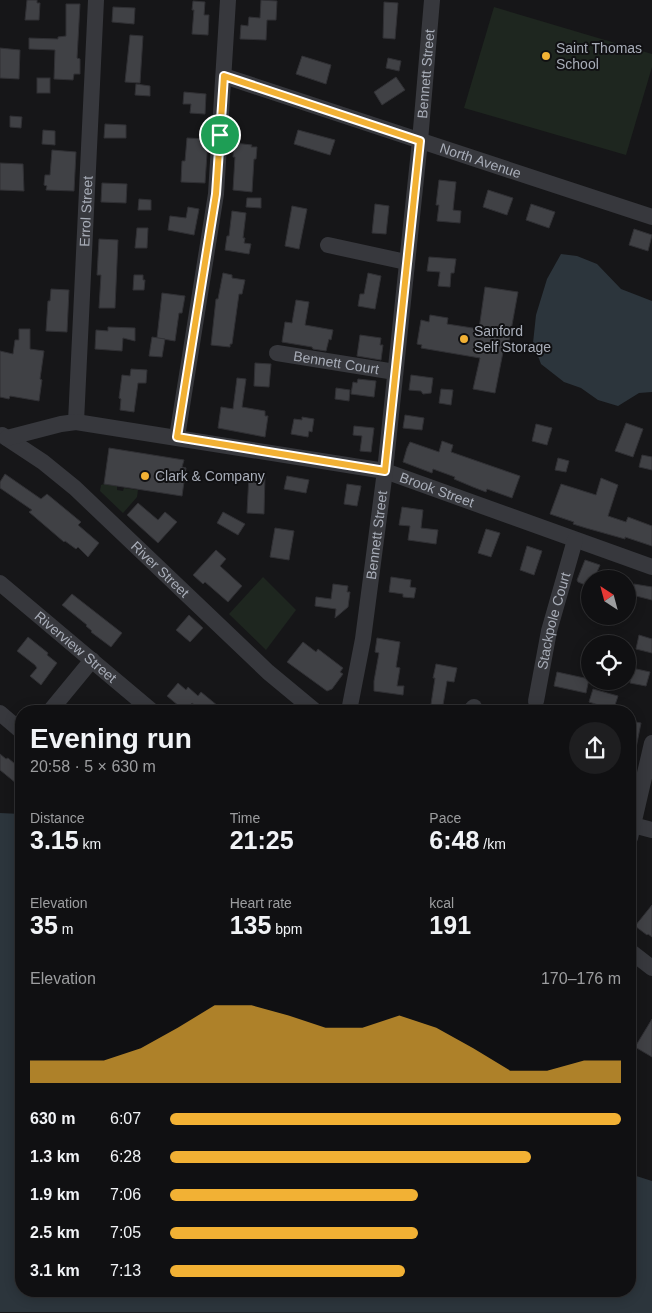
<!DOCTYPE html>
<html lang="en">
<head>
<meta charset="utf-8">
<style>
	:root { --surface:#101012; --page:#1e1e20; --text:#f1f3f6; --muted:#9c9d9f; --line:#303032; --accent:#f2b134 }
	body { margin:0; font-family:Arial,sans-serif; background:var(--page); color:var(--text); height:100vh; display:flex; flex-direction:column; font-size:19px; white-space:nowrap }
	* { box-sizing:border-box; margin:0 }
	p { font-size:16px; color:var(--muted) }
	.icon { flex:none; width:28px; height:28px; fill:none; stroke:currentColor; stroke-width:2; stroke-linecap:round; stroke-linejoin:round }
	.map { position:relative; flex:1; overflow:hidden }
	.panel { position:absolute; left:15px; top:705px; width:621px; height:592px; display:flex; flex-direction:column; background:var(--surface); border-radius:20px; box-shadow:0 2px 12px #0003,0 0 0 1px var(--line) }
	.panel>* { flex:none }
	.needle { width:32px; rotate:324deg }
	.controls { position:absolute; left:581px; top:570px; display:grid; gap:10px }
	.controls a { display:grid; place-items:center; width:55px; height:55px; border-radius:50%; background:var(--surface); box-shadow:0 2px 12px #0003,0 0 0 1px var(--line); font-size:25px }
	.pin { position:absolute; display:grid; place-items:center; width:42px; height:42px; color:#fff; margin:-21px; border:2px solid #fff; border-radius:50%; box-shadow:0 1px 5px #0007 }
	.round { display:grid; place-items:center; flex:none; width:52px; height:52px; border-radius:26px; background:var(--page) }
	.head { display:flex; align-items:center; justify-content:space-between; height:85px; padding:0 15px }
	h1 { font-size:28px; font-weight:600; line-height:38px }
	.metrics { display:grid; grid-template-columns:repeat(3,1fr); gap:8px; height:85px; padding:5px 15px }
	.metrics div { display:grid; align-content:center }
	.metrics b { font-size:25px; font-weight:600 }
	.metrics small { font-size:14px; font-weight:400 }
	.metrics p { font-size:14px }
	.chart { height:140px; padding:10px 15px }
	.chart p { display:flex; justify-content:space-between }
	.chart svg { width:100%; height:90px; margin-top:5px; fill:var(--accent); opacity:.7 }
	ul { padding:0 15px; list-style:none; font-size:16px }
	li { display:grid; grid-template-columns:80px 60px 1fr; align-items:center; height:38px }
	li i { height:12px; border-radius:6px; background:var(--accent) }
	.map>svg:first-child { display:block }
	.green { fill:#1e261f }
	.water { fill:#2c353c }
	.building { fill:#404145; stroke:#303034 }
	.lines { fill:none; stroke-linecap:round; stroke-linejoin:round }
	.minor { stroke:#37383d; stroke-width:16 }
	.route-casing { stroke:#fff; stroke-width:10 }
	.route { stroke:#f2b134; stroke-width:6 }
	.poi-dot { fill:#f2b134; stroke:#111113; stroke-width:2 }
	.labels { text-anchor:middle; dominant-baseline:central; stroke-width:4; stroke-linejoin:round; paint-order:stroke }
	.poi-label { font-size:14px; fill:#a8adb8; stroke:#111113; text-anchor:start }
	.street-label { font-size:14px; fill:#a8adb8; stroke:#111113 }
</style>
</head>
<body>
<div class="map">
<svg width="652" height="1313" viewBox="0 0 652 1313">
	<rect width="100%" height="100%" fill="#161618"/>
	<g class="green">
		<path d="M494,7L652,54V67L626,155L464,108Z"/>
		<path d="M104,484L117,486V490L123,491L124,488L138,490L137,497L123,513L100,491L101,485Z"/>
		<path d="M263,577L296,610L266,650L229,614Z"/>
	</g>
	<g class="water">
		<path d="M561,254L577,256L597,264L621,289L652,301V392L639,393L618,406L598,400L581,388L564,382L541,364L533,343L536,315L547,279Z"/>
		<path d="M0,813L21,814V1291H630V1174L652,1181V1313L0,1312Z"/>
	</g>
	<g class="building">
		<path d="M27,0H37V3H40L39,20H25Z"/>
		<path d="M261,0L277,1L276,20H267L266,40L240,39L241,25L248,26L249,17L260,18Z"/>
		<path d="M193,1L205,2L204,15H209L208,35L192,34L194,10H192Z"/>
		<path d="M384,2L398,3L395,39L383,38Z"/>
		<path d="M66,4H80L77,58L80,59V74H74L73,80L54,79L55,50L29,49V38L58,39V37L66,36Z"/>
		<path d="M113,7L135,8L134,24L112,22Z"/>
		<path d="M130,35L143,36L140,83L125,82Z"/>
		<path d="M0,48L20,50L19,79L0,78Z"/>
		<path d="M302,56L331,65L326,84L296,74Z"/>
		<path d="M388,58L401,61L399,71L386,68Z"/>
		<path d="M396,77L405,90L382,105L374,92Z"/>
		<rect x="37" y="78" width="13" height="15"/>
		<path d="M136,84L150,86V96L135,95Z"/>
		<path d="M184,92L206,94L205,114L190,113L191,104H183Z"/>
		<path d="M10,116L22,117L21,128L10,127Z"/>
		<path d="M105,124L126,125V138H104Z"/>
		<path d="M43,130L55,131V145L42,144Z"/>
		<path d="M298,130L335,140L330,155L294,144Z"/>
		<path d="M187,138L208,139L205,183L181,182L182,161H185Z"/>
		<path d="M234,143L252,145L251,147H257L256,159H254L252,192L233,190L235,157H233Z"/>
		<path d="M52,150L76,152L74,191L46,190L47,186L44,185L45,175H50Z"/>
		<path d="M0,163L23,164L24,191L0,190Z"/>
		<path d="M439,180L456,182L453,210L461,211L460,223L437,221L439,205H436Z"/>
		<path d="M102,183L127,184L126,203L101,202Z"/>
		<path d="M488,190L513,198L507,215L483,207Z"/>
		<path d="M247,198H261V208L246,207Z"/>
		<path d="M139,199L151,200V210H138Z"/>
		<path d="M375,204L389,206L386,234L372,233Z"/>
		<path d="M531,204L555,212L549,228L526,220Z"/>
		<path d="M292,206L307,209L299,249L285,246Z"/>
		<path d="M188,207L199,209L194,235L168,230L170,216L186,218Z"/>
		<path d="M232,211L246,213L243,238H245L244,243L251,244L249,254L225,250L227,236H229Z"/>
		<path d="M137,228H148L147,248H135Z"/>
		<path d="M634,229L652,235L648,251L629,245Z"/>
		<path d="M99,239L118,240L115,308H99L101,275H97Z"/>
		<path d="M429,257L456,259L454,273H451L450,287L438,286L440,272L427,271Z"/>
		<path d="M223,273L232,275V278L245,280L242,294H239L232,344H230V347L211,345L216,299H218Z"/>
		<path d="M368,273L381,276L375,309L358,306L360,294H364Z"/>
		<path d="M134,275H143V280H145L144,290H133Z"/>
		<path d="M485,287L518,292L508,347H504L495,393L473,389L480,358L421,348L422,345L417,344L421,320L429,322L430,315L448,318L447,324L479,329Z"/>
		<path d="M51,289L69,290L67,332L46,331L48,301H50Z"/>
		<path d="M162,293L185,296L182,313H179L175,341L157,338Z"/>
		<path d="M296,300L309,302L305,325L333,330L331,340L329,339L326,351L313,349L312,347L282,342L285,322L292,323Z"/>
		<path d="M108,327L135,328V341L123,338L122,351L95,349L96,330L108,331Z"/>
		<path d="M19,329H30V349L44,351L40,379L42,380L39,401L10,396L9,399L0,397V351L13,354L15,340H19Z"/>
		<path d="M360,335L381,338L380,345H383L381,360L357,356Z"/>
		<path d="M152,337L165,339L162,357L149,356Z"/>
		<path d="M255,363L271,364L269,387L254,386Z"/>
		<path d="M131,369L147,370L146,383H138L134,412L120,410L121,399L119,398L122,375L130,376Z"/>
		<path d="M411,375L433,378L431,393L423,394L421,391L409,390Z"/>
		<path d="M237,378L246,379L242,407L265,411V416H268L265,437L218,428L221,407L233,409Z"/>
		<path d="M358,379L376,381L374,397L351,394L353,382L357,383Z"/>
		<path d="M336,388L350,390L349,401L335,399Z"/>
		<path d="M441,389L453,390L451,405L439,403Z"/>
		<path d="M405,415L424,418L422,430L403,428Z"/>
		<path d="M302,417L314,419L312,432L309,431L308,437L291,434L294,419L302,420Z"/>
		<path d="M626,423L643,429L633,457L615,451Z"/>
		<path d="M536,424L552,428L547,445L532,441Z"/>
		<path d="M354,426L374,428L371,452L360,451L362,436L353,435Z"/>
		<path d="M442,441L453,445L451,452L520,476L512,498L487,489L486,492L473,487L454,479L455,477L433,469L432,473L403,462L407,448L410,442L439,452Z"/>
		<path d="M109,448L184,460L182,467L186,468L182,496L104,484Z"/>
		<path d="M642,455L652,457V470L639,467Z"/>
		<path d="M558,458L569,461L566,472L555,470Z"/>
		<path d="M5,474L41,499L47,494L81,522L78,525L99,543L88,557L78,547L76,549L65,541L64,542L29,512L32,510L0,488V482Z"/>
		<path d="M249,475H265L264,514L247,513Z"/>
		<path d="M287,476L309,480L306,493L284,489Z"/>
		<path d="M601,478L618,485L608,516L626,522L628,517L652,526V546L625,537V539L586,528L573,524L574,522L550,514L561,484L596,495Z"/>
		<path d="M347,484L361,486L357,506L344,504Z"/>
		<path d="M138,503L158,520L165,512L177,522L158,543L127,515Z"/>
		<path d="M402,507L423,510L421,528L438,530L436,544L408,540L410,526L399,525Z"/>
		<path d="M223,512L245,524L238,535L217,523Z"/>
		<path d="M275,528L294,531L289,560L270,557Z"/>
		<path d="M486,529L500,533L491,557L478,553Z"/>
		<path d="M527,546L542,551L534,575L520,570Z"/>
		<path d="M216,550L226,559L220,566L242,586L228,602L205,582L203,584L193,575Z"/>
		<path d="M585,560L600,565L594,579H590V587L578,582L577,580Z"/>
		<path d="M391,577L411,580L410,587L416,588L414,598L403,597V594L389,592Z"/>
		<path d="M333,584L348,586L347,592H350L348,607L335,618L336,609L315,606L316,597L331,599Z"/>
		<path d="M634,584L652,587V600L632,595Z"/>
		<path d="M72,594L122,633L111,647L91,632L92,631L86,626L87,625L62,605Z"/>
		<path d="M189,615L203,628L190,642L176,630Z"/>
		<path d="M639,635L652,639V653L636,649Z"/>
		<path d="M28,637L48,653L47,655L57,663L41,685L30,676L37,668L35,665L17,651Z"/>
		<path d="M377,638L400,642L396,667L400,668L397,686H404L403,695L374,691V681L379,653L375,652Z"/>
		<path d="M303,642L316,652L318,649L343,668L340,672L343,674L332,689L327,691L287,662Z"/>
		<path d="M436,664L457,668L454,682L447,681L442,711H430L435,678H433Z"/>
		<path d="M632,668L650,672L646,686L630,683Z"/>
		<path d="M557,672L589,679L586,693L554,686Z"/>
		<path d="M178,683L186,690L188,687L198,696L201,692L224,711H202L192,703L185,711L167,696Z"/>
		<path d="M593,689L618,696L614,708L612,707L611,709L589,702Z"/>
		<path d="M630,721L641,723L634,758L630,757Z"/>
		<path d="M0,754L6,759L8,758L21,769V778L17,784L0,770Z"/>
		<path d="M652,905V937L648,934L647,935L635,926Z"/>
		<path d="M652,1019V1057L635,1047Z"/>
	</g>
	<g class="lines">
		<g class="minor">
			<path id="s1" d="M224,76L652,217"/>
			<path d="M328,245L406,262"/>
			<path id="s2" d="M277,353L395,372"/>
			<path id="s3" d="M76,422L96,0"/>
			<path id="s4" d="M2,435L43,462L75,488L268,672L315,711"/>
			<path d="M177,437L216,194L228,0"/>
			<path id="s5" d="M7,438L61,424L76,422L385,471L652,567"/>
			<path id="s6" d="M0,583L152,711"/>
			<path id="s7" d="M536,701L549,631L575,540"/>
			<path d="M50,711L92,660"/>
			<path id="s8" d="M349,711L363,639L385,471L420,141L432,0"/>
			<path d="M470,711L474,707"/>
			<path d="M0,713L21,731"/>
			<path d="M633,825L652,830"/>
			<path d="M630,838L652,743"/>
			<path d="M630,951L652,968"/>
		</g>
	</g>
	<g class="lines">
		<g class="route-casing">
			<path id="route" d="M224,76L420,141L385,471L177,437L216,194Z"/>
		</g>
		<use href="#route" class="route"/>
	</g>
	<g class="poi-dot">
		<circle cx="546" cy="56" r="5"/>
		<circle cx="464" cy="339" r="5"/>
		<circle cx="145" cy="476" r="5"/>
	</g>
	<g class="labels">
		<g class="poi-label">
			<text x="556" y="48">Saint Thomas<tspan x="556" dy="16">School</tspan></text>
			<text x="474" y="331">Sanford<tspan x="474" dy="16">Self Storage</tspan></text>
			<text x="155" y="476">Clark &amp; Company</text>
		</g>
		<g class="street-label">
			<text stroke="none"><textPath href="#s8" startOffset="642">Bennett Street</textPath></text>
			<text stroke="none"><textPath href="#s1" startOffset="270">North Avenue</textPath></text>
			<text stroke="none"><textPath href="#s3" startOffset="211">Errol Street</textPath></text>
			<text stroke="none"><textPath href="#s2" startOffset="60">Bennett Court</textPath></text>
			<text stroke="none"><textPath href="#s5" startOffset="439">Brook Street</textPath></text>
			<text stroke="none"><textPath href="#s8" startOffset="178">Bennett Street</textPath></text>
			<text stroke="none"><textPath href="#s4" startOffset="208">River Street</textPath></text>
			<text stroke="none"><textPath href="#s7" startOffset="82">Stackpole Court</textPath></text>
			<text stroke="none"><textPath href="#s6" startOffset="99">Riverview Street</textPath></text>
		</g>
	</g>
</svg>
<div class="controls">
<a><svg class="needle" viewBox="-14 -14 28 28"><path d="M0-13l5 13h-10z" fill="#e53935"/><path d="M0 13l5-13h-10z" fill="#9c9d9f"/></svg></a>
<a><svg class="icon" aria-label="locate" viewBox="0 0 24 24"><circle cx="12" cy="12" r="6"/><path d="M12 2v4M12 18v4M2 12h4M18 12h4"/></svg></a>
</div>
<div class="pin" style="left:220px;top:135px;background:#1e9e55"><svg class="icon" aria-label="arrive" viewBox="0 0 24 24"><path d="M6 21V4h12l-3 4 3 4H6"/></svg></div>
<section class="panel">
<div class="head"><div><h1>Evening run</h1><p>20:58 · 5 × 630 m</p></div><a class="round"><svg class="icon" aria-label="share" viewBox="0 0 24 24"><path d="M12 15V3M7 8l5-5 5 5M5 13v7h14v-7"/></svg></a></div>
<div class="metrics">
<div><p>Distance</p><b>3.15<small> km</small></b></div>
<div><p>Time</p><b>21:25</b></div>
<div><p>Pace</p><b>6:48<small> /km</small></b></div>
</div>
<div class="metrics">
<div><p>Elevation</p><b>35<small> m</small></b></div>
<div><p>Heart rate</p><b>135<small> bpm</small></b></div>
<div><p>kcal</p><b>191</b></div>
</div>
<div class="chart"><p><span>Elevation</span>170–176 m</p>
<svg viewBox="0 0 160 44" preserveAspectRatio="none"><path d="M0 44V33L10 33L20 33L30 27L40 17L50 6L60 6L70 11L80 17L90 17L100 11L110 17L120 27L130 38L140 38L150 33L160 33V44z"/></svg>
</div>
<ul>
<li><b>630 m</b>6:07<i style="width:100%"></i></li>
<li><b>1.3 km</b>6:28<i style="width:80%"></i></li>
<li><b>1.9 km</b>7:06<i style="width:55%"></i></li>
<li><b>2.5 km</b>7:05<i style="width:55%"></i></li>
<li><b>3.1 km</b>7:13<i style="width:52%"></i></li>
</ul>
</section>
</div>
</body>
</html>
